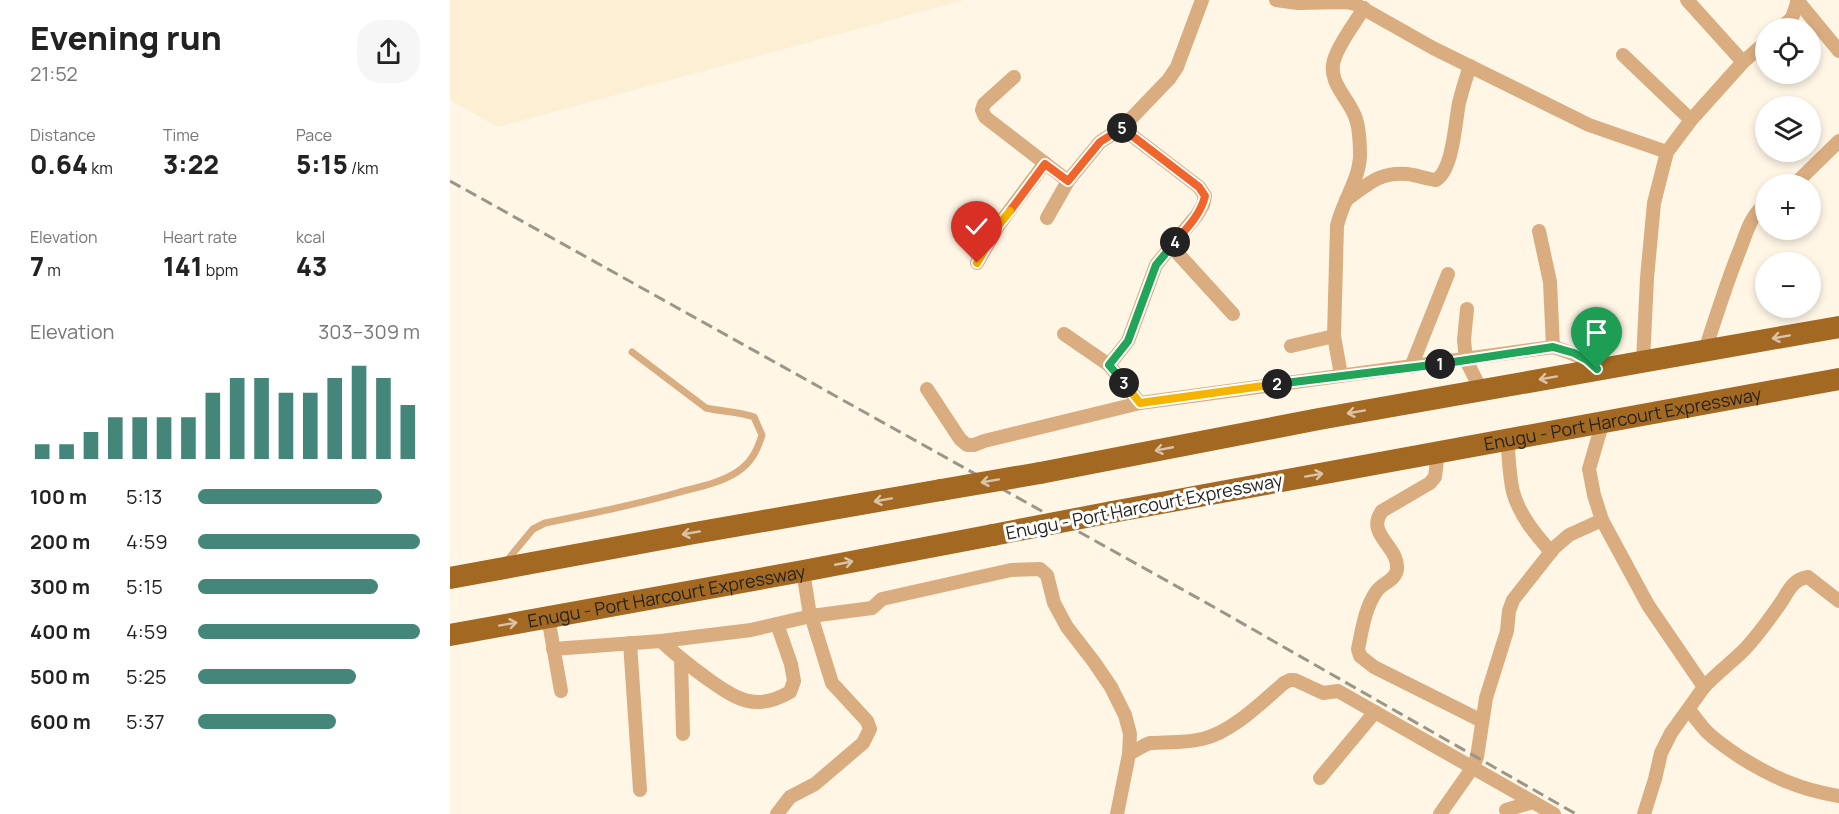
<!DOCTYPE html>
<html lang="en">
<head>
<meta charset="utf-8">
<style>
	:root { --surface:#fff; --page:#f6f6f6; --text:#222; --muted:#767676; --accent:#44877a }
	body { margin:0; font-family:Manrope,sans-serif; background:var(--page); color:var(--text); height:100vh; display:flex; flex-direction:column; font-size:22px; white-space:nowrap }
	* { box-sizing:border-box; margin:0 }
	p { font-size:20px; color:var(--muted) }
	.icon { flex:none; width:33px; height:33px; fill:none; stroke:currentColor; stroke-width:2; stroke-linecap:round; stroke-linejoin:round }
	.map { position:relative; flex:1; overflow:hidden }
	.details { display:flex; flex-direction:column; background:var(--surface); width:450px }
	.details>* { flex:none }
	.buttons { position:absolute; left:1305px; top:18px; display:grid; gap:12px }
	.buttons a { display:grid; place-items:center; width:66px; height:66px; border-radius:50%; background:var(--surface); box-shadow:0 3px 9px #0003; font-size:30px }
	.pin { position:absolute; display:grid; place-items:center; width:51px; height:51px; color:#fff; margin:-62px -26px; border-radius:50% 50% 50% 0; rotate:-45deg; box-shadow:0 0 6px #0007 }
	.pin .icon { rotate:45deg }
	.km { position:absolute; width:30px; height:30px; margin:-15px; border-radius:50%; background:#222; color:#fff; font-size:16px; line-height:30px; text-align:center }
	.round { display:grid; place-items:center; flex:none; width:63px; height:63px; border-radius:24px; background:var(--page) }
	.overview { display:flex; align-items:center; justify-content:space-between; height:102px; padding:0 30px }
	h1 { font-size:33px; font-weight:800; line-height:45px }
	.stats { display:grid; grid-template-columns:repeat(3,1fr); gap:9px; height:102px; padding:6px 30px }
	.stats div { display:grid; align-content:center }
	.stats b { font-size:26px; font-weight:800 }
	.stats small { font-size:16px; font-weight:400 }
	.stats p { font-size:16px }
	.chart { height:168px; padding:12px 30px }
	.chart p { display:flex; justify-content:space-between }
	.chart svg { width:100%; height:108px; margin-top:6px; stroke:var(--accent); stroke-width:6 }
	ul { padding:0 30px; list-style:none; font-size:20px }
	li { display:grid; grid-template-columns:96px 72px 1fr; align-items:center; height:45px }
	li i { height:15px; border-radius:8px; background:var(--accent) }
	main { display:flex; flex:1; min-height:0 }
	.map>svg:first-child { display:block }
	.built { fill:#fdefd3 }
	.lines { fill:none; stroke-linecap:round; stroke-linejoin:round }
	.service { stroke:#daad81; stroke-width:7 }
	.minor { stroke:#daad81; stroke-width:14 }
	.trunk { stroke:#a36822; stroke-width:22 }
	.rail { stroke:#9c968a; stroke-width:3; stroke-dasharray:12 6; stroke-linecap:butt }
	.trunk-bridge { stroke:#a36822; stroke-width:22 }
	.oneway { stroke:#dac3a7 }
	.split-1-casing { stroke:#fff; stroke-width:12 }
	.split-2-casing { stroke:#fff; stroke-width:12 }
	.split-3-casing { stroke:#fff; stroke-width:12 }
	.split-4-casing { stroke:#fff; stroke-width:12 }
	.split-5-casing { stroke:#fff; stroke-width:12 }
	.split-6-casing { stroke:#fff; stroke-width:12 }
	.split-7-casing { stroke:#fff; stroke-width:12 }
	.split-1 { stroke:#22a559; stroke-width:8 }
	.split-2 { stroke:#22a559; stroke-width:8 }
	.split-3 { stroke:#f5b400; stroke-width:8 }
	.split-4 { stroke:#22a559; stroke-width:8 }
	.split-5 { stroke:#f0652b; stroke-width:8 }
	.split-6 { stroke:#f0652b; stroke-width:8 }
	.split-7 { stroke:#f5b400; stroke-width:8 }
	.labels { text-anchor:middle; dominant-baseline:central; stroke-width:6; stroke-linejoin:round; paint-order:stroke }
	.street-label { font-size:18px; fill:#27241c; stroke:#fff }
</style>
</head>
<body>
<main>
<section class="details">
<div class="overview"><div><h1>Evening run</h1><p>21:52</p></div><a class="round"><svg class="icon" aria-label="share" viewBox="0 0 24 24"><path d="M12 15V3M7 8l5-5 5 5M5 13v7h14v-7"/></svg></a></div>
<div class="stats">
<div><p>Distance</p><b>0.64<small> km</small></b></div>
<div><p>Time</p><b>3:22</b></div>
<div><p>Pace</p><b>5:15<small> /km</small></b></div>
</div>
<div class="stats">
<div><p>Elevation</p><b>7<small> m</small></b></div>
<div><p>Heart rate</p><b>141<small> bpm</small></b></div>
<div><p>kcal</p><b>43</b></div>
</div>
<div class="chart"><p><span>Elevation</span>303–309 m</p>
<svg viewBox="0 0 160 44" preserveAspectRatio="none"><path d="M5 44V38M15 44V38M25 44V33M35 44V27M45 44V27M55 44V27M65 44V27M75 44V17M85 44V11M95 44V11M105 44V17M115 44V17M125 44V11M135 44V6M145 44V11M155 44V22"/></svg>
</div>
<ul>
<li><b>100 m</b>5:13<i style="width:83%"></i></li>
<li><b>200 m</b>4:59<i style="width:100%"></i></li>
<li><b>300 m</b>5:15<i style="width:81%"></i></li>
<li><b>400 m</b>4:59<i style="width:100%"></i></li>
<li><b>500 m</b>5:25<i style="width:71%"></i></li>
<li><b>600 m</b>5:37<i style="width:62%"></i></li>
</ul>
</section>
<div class="map">
<svg width="1389" height="814" viewBox="0 0 1389 814">
	<rect width="100%" height="100%" fill="#fff6e6"/>
	<path class="built" d="M0,0H514L48,127L0,100Z"/>
	<g class="lines">
		<path class="service" d="M55,563L83,529L95,523C140,514 185,505 230,492C249,487 270,483 287,472C301,463 307,451 312,435L304,417C288,411 273,412 256,408L182,352"/>
		<g class="minor">
			<path d="M826,0L848,3L895,2L905,4L983,48L1139,125L1217,152"/>
			<path d="M1237,0L1293,62"/>
			<path d="M1347,0L1389,51"/>
			<path d="M1331,28L1342,18L1348,0"/>
			<path d="M1173,55L1241,120"/>
			<path d="M564,77L534,104L532,110L535,117L618,181"/>
			<path d="M1345,184L1389,141"/>
			<path d="M896,200C918,185 927,172 957,174C967,175 976,179 986,180C1003,170 1005,123 1009,103C1012,91 1016,78 1020,66"/>
			<path d="M597,218L618,181L650,142L672,128L719,79L727,67L752,0"/>
			<path d="M1089,231L1100,282L1103,347"/>
			<path d="M721,246L783,314"/>
			<path d="M527,263L548,226L595,163"/>
			<path d="M1017,309L1014,340L1016,360L1031,390"/>
			<path d="M614,334L659,365L690,403"/>
			<path d="M841,346L884,336"/>
			<path d="M1255,350C1266,317 1276,284 1289,252C1296,235 1300,215 1316,204"/>
			<path d="M1193,361L1197,278L1204,203L1217,152L1241,120L1293,62L1316,42"/>
			<path d="M659,365L678,341L706,265L747,215L753,205L755,196L749,187L672,128"/>
			<path d="M961,367L998,274"/>
			<path d="M891,375L884,336L887,226C892,202 909,181 910,156C910,144 910,131 906,119C900,99 877,83 884,60C889,43 905,23 914,8"/>
			<path d="M477,389L510,439L517,445H524L534,441L690,403L1103,347C1120,352 1133,357 1147,369"/>
			<path d="M1153,421L1139,469L1144,495L1152,520L1198,605L1254,687L1221,733L1211,753L1205,779L1194,814"/>
			<path d="M1057,439C1059,456 1059,475 1063,492C1070,516 1085,534 1101,552"/>
			<path d="M988,452L985,477L980,483L932,511C915,534 949,546 947,569C946,581 931,583 926,592C915,608 912,630 908,649L910,656L924,667L1032,721"/>
			<path d="M98,617L111,691"/>
			<path d="M211,641C225,654 240,666 255,677C285,698 304,713 340,692L344,681L341,664L327,624"/>
			<path d="M180,643L190,790"/>
			<path d="M103,649L211,641L301,630L361,616L422,608L432,599L561,570L590,569L597,575L604,603L617,627L644,662L661,687L675,715L680,734L679,754"/>
			<path d="M231,660L233,734"/>
			<path d="M1254,687C1267,673 1282,662 1295,649C1308,635 1321,617 1332,601C1339,589 1344,579 1358,577L1389,601"/>
			<path d="M1239,709C1244,717 1250,724 1256,731C1266,741 1278,749 1290,757C1322,777 1351,790 1389,796"/>
			<path d="M870,778L925,712"/>
			<path d="M1056,810L1083,802"/>
			<path d="M327,814L340,797L365,784L413,743L420,729L417,721L382,683L359,609L353,571"/>
			<path d="M667,814L679,754L695,745L700,743C717,742 736,743 752,739C781,733 812,702 834,683L840,680H845L873,693L888,691L1104,814"/>
			<path d="M990,814L1023,767L1027,757L1036,698L1057,631L1059,611L1063,600L1104,548L1119,535L1152,520"/>
		</g>
		<g class="trunk">
			<path d="M590,473L869,419L1389,327"/>
			<path id="s1" d="M662,512L1389,379"/>
			<path d="M0,578L239,534L491,490"/>
			<path id="s2" d="M0,635L353,571L543,535"/>
		</g>
		<path class="rail" d="M0,181L762,606L1126,814"/>
		<g class="trunk-bridge">
			<path d="M491,490L590,473"/>
			<path d="M543,535L662,512"/>
		</g>
	</g>
	<defs><path id="oneway-shaft" d="M-6 0H5M1.5-3L5.5 0L1.5 3" fill="none" stroke-width="1.6" stroke-linecap="round" stroke-linejoin="round" transform="scale(1.5)"/></defs>
	<g class="oneway">
		<use href="#oneway-shaft" transform="translate(1331 337) rotate(170)"/>
		<use href="#oneway-shaft" transform="translate(1098 378) rotate(170)"/>
		<use href="#oneway-shaft" transform="translate(906 412) rotate(170)"/>
		<use href="#oneway-shaft" transform="translate(714 449) rotate(169)"/>
		<use href="#oneway-shaft" transform="translate(864 475) rotate(-10)"/>
		<use href="#oneway-shaft" transform="translate(540 481) rotate(170)"/>
		<use href="#oneway-shaft" transform="translate(433 500) rotate(170)"/>
		<use href="#oneway-shaft" transform="translate(241 533) rotate(170)"/>
		<use href="#oneway-shaft" transform="translate(394 563) rotate(-11)"/>
		<use href="#oneway-shaft" transform="translate(58 624) rotate(-10)"/>
	</g>
	<g class="lines">
		<g class="split-1-casing">
			<path id="split-1" d="M990,364L1103,347L1124,353L1137,360L1147,369"/>
		</g>
		<g class="split-2-casing">
			<path id="split-2" d="M827,384L990,364"/>
		</g>
		<g class="split-3-casing">
			<path id="split-3" d="M674,383L690,403L827,384"/>
		</g>
		<g class="split-4-casing">
			<path id="split-4" d="M674,383L659,365L678,341L706,265L725,242"/>
		</g>
		<g class="split-5-casing">
			<path id="split-5" d="M672,128L749,187L755,196C751,214 737,228 725,242"/>
		</g>
		<g class="split-6-casing">
			<path id="split-6" d="M560,211L595,164L618,181L650,142L672,128"/>
		</g>
		<g class="split-7-casing">
			<path id="split-7" d="M527,263L548,226L560,211"/>
		</g>
		<use href="#split-1" class="split-1"/>
		<use href="#split-2" class="split-2"/>
		<use href="#split-3" class="split-3"/>
		<use href="#split-4" class="split-4"/>
		<use href="#split-5" class="split-5"/>
		<use href="#split-6" class="split-6"/>
		<use href="#split-7" class="split-7"/>
	</g>
	<g class="labels">
		<g class="street-label">
			<text stroke="none"><textPath href="#s1" startOffset="519">Enugu - Port Harcourt Expressway</textPath></text>
			<text transform="translate(694 506) rotate(-11)">Enugu - Port Harcourt Expressway</text>
			<text stroke="none"><textPath href="#s2" startOffset="220">Enugu - Port Harcourt Expressway</textPath></text>
		</g>
	</g>
</svg>
<div class="buttons">
<a><svg class="icon" aria-label="locate" viewBox="0 0 24 24"><circle cx="12" cy="12" r="6"/><path d="M12 2v4M12 18v4M2 12h4M18 12h4"/></svg></a>
<a><svg class="icon" aria-label="layers" viewBox="0 0 24 24"><path d="M12 4l9 5-9 5-9-5zM3 14l9 5 9-5"/></svg></a>
<a>+</a>
<a>−</a>
</div>
<div class="pin" style="left:1147px;top:369px;background:#1e9e55"><svg class="icon" aria-label="arrive" viewBox="0 0 24 24"><path d="M6 21V4h12l-3 4 3 4H6"/></svg></div>
<div class="pin" style="left:527px;top:263px;background:#d93025"><svg class="icon" aria-label="check" viewBox="0 0 24 24"><path d="M5 12l5 5 9-10"/></svg></div>
<b class="km" style="left:990px;top:364px">1</b>
<b class="km" style="left:827px;top:384px">2</b>
<b class="km" style="left:674px;top:383px">3</b>
<b class="km" style="left:725px;top:242px">4</b>
<b class="km" style="left:672px;top:128px">5</b>
</div>
</main>
</body>
</html>
